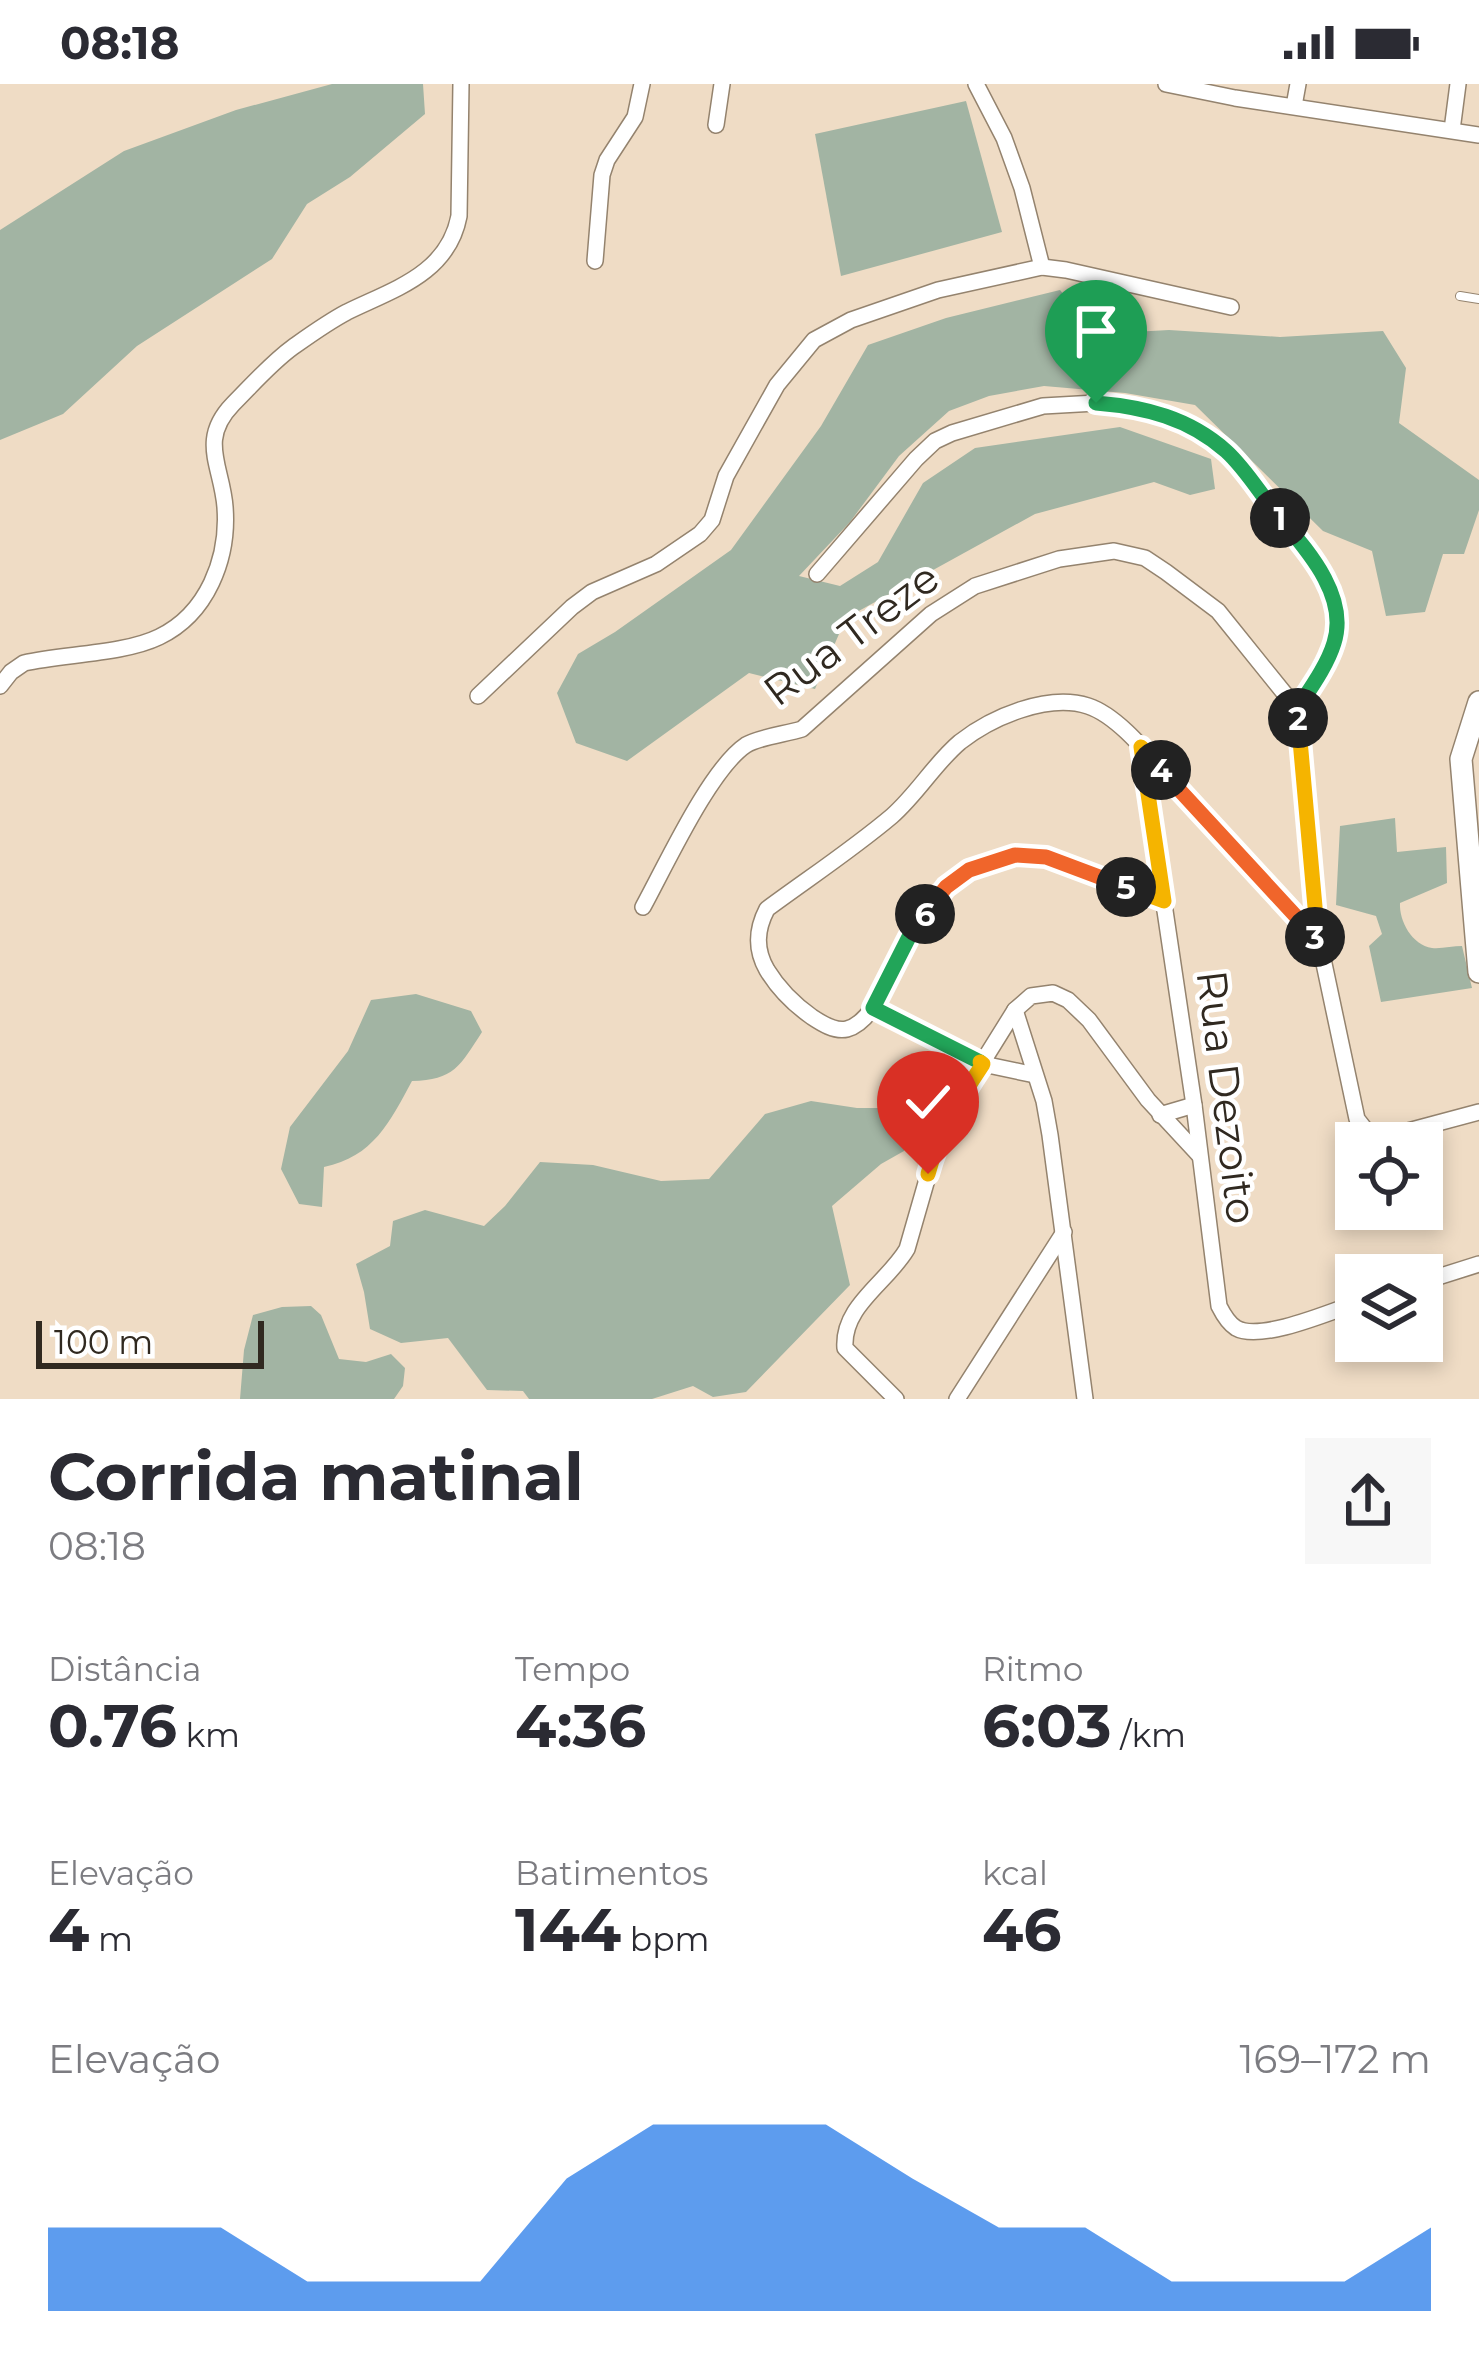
<!DOCTYPE html>
<html lang="pt">
<head>
<meta charset="utf-8">
<style>
	:root { --surface:#fff; --page:#f7f7f7; --text:#2b2b33; --muted:#7c7c81; --accent:#1a73e8 }
	body { margin:0; font-family:Montserrat,sans-serif; background:var(--page); color:var(--text); height:100vh; display:flex; flex-direction:column; font-size:45px; white-space:nowrap }
	* { box-sizing:border-box; margin:0 }
	p { font-size:39px; color:var(--muted) }
	.icon { flex:none; width:66px; height:66px; fill:none; stroke:currentColor; stroke-width:2; stroke-linecap:round; stroke-linejoin:round }
	.map { position:relative; height:1315px; overflow:hidden }
	.side { display:flex; flex-direction:column; background:var(--surface); flex:1 }
	.side>* { flex:none }
	.controls { position:absolute; left:1335px; top:1038px; display:grid; gap:24px }
	.controls a { display:grid; place-items:center; width:108px; height:108px; border-radius:0px; background:var(--surface); box-shadow:0 6px 18px #0003; font-size:60px }
	.scale { position:absolute; left:36px; bottom:30px; width:228px; box-sizing:border-box; padding-left:12px; border:6px solid #302920; border-top:0; font-size:33px; line-height:42px; white-space:nowrap; color:#302920; -webkit-text-stroke:9px #fff; paint-order:stroke }
	.pin { position:absolute; display:grid; place-items:center; width:102px; height:102px; color:#fff; margin:-123px -51px; border-radius:50% 50% 50% 0; rotate:-45deg; box-shadow:0 0 12px #0007 }
	.pin .icon { rotate:45deg }
	.km { position:absolute; width:60px; height:60px; margin:-30px; border-radius:50%; background:#222; color:#fff; font-size:33px; line-height:60px; text-align:center }
	.round { display:grid; place-items:center; flex:none; width:126px; height:126px; border-radius:0px; background:var(--page) }
	.head { display:flex; align-items:center; justify-content:space-between; height:204px; padding:0 48px }
	h1 { font-size:66px; font-weight:700; line-height:90px }
	.stats { display:grid; grid-template-columns:repeat(3,1fr); gap:18px; height:204px; padding:12px 48px }
	.stats div { display:grid; align-content:center }
	.stats b { font-size:60px; font-weight:700 }
	.stats small { font-size:33px; font-weight:400 }
	.stats p { font-size:33px }
	.chart { height:336px; padding:24px 48px }
	.chart p { display:flex; justify-content:space-between }
	.chart svg { width:100%; height:216px; margin-top:12px; fill:var(--accent); opacity:.7 }
	.status { display:flex; justify-content:space-between; align-items:center; height:84px; padding:0 60px; background:var(--surface); direction:ltr }
	.status svg { height:33px; fill:currentColor }
	.map>svg:first-child { display:block }
	.green { fill:#a2b4a3 }
	.lines { fill:none; stroke-linecap:round; stroke-linejoin:round }
	.lane-casing { stroke:#94836e; stroke-width:10 }
	.street-casing { stroke:#94836e; stroke-width:18 }
	.secondary-casing { stroke:#94836e; stroke-width:24 }
	.lane { stroke:#fff; stroke-width:8 }
	.street { stroke:#fff; stroke-width:15 }
	.secondary { stroke:#fff; stroke-width:21 }
	.split-1-casing { stroke:#fff; stroke-width:24 }
	.split-2-casing { stroke:#fff; stroke-width:24 }
	.split-3-casing { stroke:#fff; stroke-width:24 }
	.split-4-casing { stroke:#fff; stroke-width:24 }
	.split-5-casing { stroke:#fff; stroke-width:24 }
	.split-6-casing { stroke:#fff; stroke-width:24 }
	.split-7-casing { stroke:#fff; stroke-width:24 }
	.split-8-casing { stroke:#fff; stroke-width:24 }
	.split-1 { stroke:#22a559; stroke-width:15 }
	.split-2 { stroke:#22a559; stroke-width:15 }
	.split-3 { stroke:#f5b400; stroke-width:15 }
	.split-4 { stroke:#f0652b; stroke-width:15 }
	.split-5 { stroke:#f5b400; stroke-width:15 }
	.split-6 { stroke:#f0652b; stroke-width:15 }
	.split-7 { stroke:#22a559; stroke-width:15 }
	.split-8 { stroke:#f5b400; stroke-width:15 }
	.labels { text-anchor:middle; dominant-baseline:central; stroke-width:9; stroke-linejoin:round; paint-order:stroke }
	.street-label { font-size:42px; fill:#302920; stroke:#fff }
</style>
</head>
<body>
<div class="status"><b>08:18</b><svg viewBox="0 0 49 12"><path d="M0 12V9h3v3zM5 12V6h3v6zM10 12V3h3v9zM15 12V0h3v12zM26 1h20v11H26zM47 4h2v5h-2z"/></svg></div>
<div class="map">
<svg width="1479" height="1315" viewBox="0 0 1479 1315">
	<rect width="100%" height="100%" fill="#efdcc5"/>
	<g class="green">
		<path d="M332,0H423L425,30L350,93L307,120L272,175L137,262L63,330L0,356V146L124,67L236,26Z"/>
		<path d="M966,17L1002,148L841,192L815,50Z"/>
		<path d="M1060,206L1096,250L1169,246L1280,253L1383,247L1406,284L1399,339L1479,396V426L1464,470H1443L1425,528L1386,532L1372,467L1323,447L1195,321L1125,309L1044,302L989,312L949,327L899,372L850,438L799,492L840,502L878,478L923,399L975,364L1120,343L1211,375L1215,405L1190,411L1154,398L1035,430L846,534L815,605L749,589L627,677L576,659L557,609L578,570L615,548L731,466L821,342L868,261L946,234Z"/>
		<path d="M1395,734L1397,768L1446,763L1447,799L1400,819C1399,837 1412,861 1432,864C1441,865 1453,862 1462,862L1472,904L1381,918L1369,862L1382,850L1376,832L1336,821L1340,742Z"/>
		<path d="M416,910L471,927L482,948C460,982 454,996 412,997C390,1038 373,1073 324,1083L322,1123L299,1120L281,1085L290,1043L348,967L371,916Z"/>
		<path d="M811,1017L857,1024H900L912,1044L904,1067L881,1080L832,1122L850,1201L746,1308L713,1313L693,1302L652,1315H529L523,1307L487,1306L448,1254L401,1259L370,1245L364,1208L356,1180L390,1162L393,1137L425,1126L484,1142L505,1122L540,1078L593,1081L661,1097L709,1095L765,1030Z"/>
		<path d="M311,1222L321,1231L339,1275L366,1278L391,1270L405,1284L403,1302L394,1315H240L244,1266L253,1231L282,1223Z"/>
	</g>
	<g class="lines">
		<g class="lane-casing">
			<path id="lane" d="M1460,212L1479,215"/>
		</g>
		<g class="street-casing">
			<g id="street">
				<path d="M976,0L1004,54L1022,104L1042,183"/>
				<path d="M1166,0L1235,14L1479,51"/>
				<path d="M1294,22L1298,0"/>
				<path d="M716,41L722,0"/>
				<path d="M1452,46L1458,0"/>
				<path d="M595,177L602,91L607,76L635,33L642,0"/>
				<path d="M817,490L916,375L935,357L952,349L1043,322L1096,319L1136,322L1169,332L1194,345L1228,369L1305,465L1329,503L1336,534L1335,557L1297,625"/>
				<path d="M0,602L11,588L24,579C64,570 124,570 159,553C207,530 229,475 225,423C222,382 198,356 233,320C253,300 271,279 293,263C310,251 328,238 347,228C394,205 448,190 459,132L461,0"/>
				<path d="M478,612L572,523L592,508L656,480L700,450L712,436L726,392L777,301L814,256L851,236L938,206L1042,183L1066,186L1231,223"/>
				<path d="M1141,666L1194,1021L1219,1222C1223,1230 1228,1239 1236,1244C1260,1258 1330,1228 1356,1219"/>
				<path d="M1164,817L1034,770C1004,772 971,782 948,802C933,816 919,836 908,854C894,879 877,937 847,945C835,948 821,939 812,933C795,921 778,904 767,886C755,865 756,846 767,825C809,794 853,765 892,732C918,709 935,679 960,658C992,633 1048,609 1088,622C1122,633 1157,682 1182,708C1227,758 1273,807 1319,856"/>
				<path d="M643,823C666,781 710,685 746,661C759,653 786,650 802,645L931,530L975,502L1059,475L1114,467L1145,474L1166,488L1218,527L1297,625L1319,856L1357,1035L1368,1049L1393,1051L1479,1028"/>
				<path d="M873,924L983,980L1035,991"/>
				<path d="M1015,926L1044,1017L1050,1051L1085,1315"/>
				<path d="M1160,1031L1194,1021"/>
				<path d="M1422,1198L1479,1180"/>
				<path d="M896,1315L845,1264C842,1222 887,1199 907,1165L934,1071L954,1024L1015,926L1031,912L1053,909L1068,916L1089,936L1148,1016L1199,1071"/>
				<path d="M957,1315L1064,1148"/>
			</g>
		</g>
		<g class="secondary-casing">
			<path id="secondary" d="M1479,618L1461,675L1479,888"/>
		</g>
		<use href="#lane" class="lane"/>
		<use href="#street" class="street"/>
		<use href="#secondary" class="secondary"/>
	</g>
	<g class="lines">
		<g class="split-1-casing">
			<path id="split-1" d="M1096,319C1145,323 1189,334 1226,367C1247,386 1262,413 1280,434"/>
		</g>
		<g class="split-2-casing">
			<path id="split-2" d="M1280,434C1307,466 1349,512 1334,559C1327,582 1310,605 1297,625L1298,634"/>
		</g>
		<g class="split-3-casing">
			<path id="split-3" d="M1298,634L1318,856L1315,853"/>
		</g>
		<g class="split-4-casing">
			<path id="split-4" d="M1161,686L1315,853"/>
		</g>
		<g class="split-5-casing">
			<path id="split-5" d="M1126,803L1164,817L1141,663L1161,686"/>
		</g>
		<g class="split-6-casing">
			<path id="split-6" d="M925,830L946,803L969,786L1015,771L1046,773L1126,803"/>
		</g>
		<g class="split-7-casing">
			<path id="split-7" d="M925,830L910,851L873,924L980,978"/>
		</g>
		<g class="split-8-casing">
			<path id="split-8" d="M928,1090C939,1049 959,1016 983,980L980,978"/>
		</g>
		<use href="#split-1" class="split-1"/>
		<use href="#split-2" class="split-2"/>
		<use href="#split-3" class="split-3"/>
		<use href="#split-4" class="split-4"/>
		<use href="#split-5" class="split-5"/>
		<use href="#split-6" class="split-6"/>
		<use href="#split-7" class="split-7"/>
		<use href="#split-8" class="split-8"/>
	</g>
	<g class="labels">
		<g class="street-label">
			<text transform="translate(851 550) rotate(-37)">Rua Treze</text>
			<text transform="translate(1227 1013) rotate(83)">Rua Dezoito</text>
		</g>
	</g>
</svg>
<div class="controls">
<a><svg class="icon" aria-label="locate" viewBox="0 0 24 24"><circle cx="12" cy="12" r="6"/><path d="M12 2v4M12 18v4M2 12h4M18 12h4"/></svg></a>
<a><svg class="icon" aria-label="layers" viewBox="0 0 24 24"><path d="M12 4l9 5-9 5-9-5zM3 14l9 5 9-5"/></svg></a>
</div>
<div class="scale">100 m</div>
<div class="pin" style="left:1096px;top:319px;background:#1e9e55"><svg class="icon" aria-label="arrive" viewBox="0 0 24 24"><path d="M6 21V4h12l-3 4 3 4H6"/></svg></div>
<div class="pin" style="left:928px;top:1090px;background:#d93025"><svg class="icon" aria-label="check" viewBox="0 0 24 24"><path d="M5 12l5 5 9-10"/></svg></div>
<b class="km" style="left:1280px;top:434px">1</b>
<b class="km" style="left:1298px;top:634px">2</b>
<b class="km" style="left:1315px;top:853px">3</b>
<b class="km" style="left:1161px;top:686px">4</b>
<b class="km" style="left:1126px;top:803px">5</b>
<b class="km" style="left:925px;top:830px">6</b>
</div>
<section class="side">
<div class="head"><div><h1>Corrida matinal</h1><p>08:18</p></div><a class="round"><svg class="icon" aria-label="share" viewBox="0 0 24 24"><path d="M12 15V3M7 8l5-5 5 5M5 13v7h14v-7"/></svg></a></div>
<div class="stats">
<div><p>Distância</p><b>0.76<small> km</small></b></div>
<div><p>Tempo</p><b>4:36</b></div>
<div><p>Ritmo</p><b>6:03<small> /km</small></b></div>
</div>
<div class="stats">
<div><p>Elevação</p><b>4<small> m</small></b></div>
<div><p>Batimentos</p><b>144<small> bpm</small></b></div>
<div><p>kcal</p><b>46</b></div>
</div>
<div class="chart"><p><span>Elevação</span>169–172 m</p>
<svg viewBox="0 0 160 44" preserveAspectRatio="none"><path d="M0 44V27L10 27L20 27L30 38L40 38L50 38L60 17L70 6L80 6L90 6L100 17L110 27L120 27L130 38L140 38L150 38L160 27V44z"/></svg>
</div>
</section>
</body>
</html>
